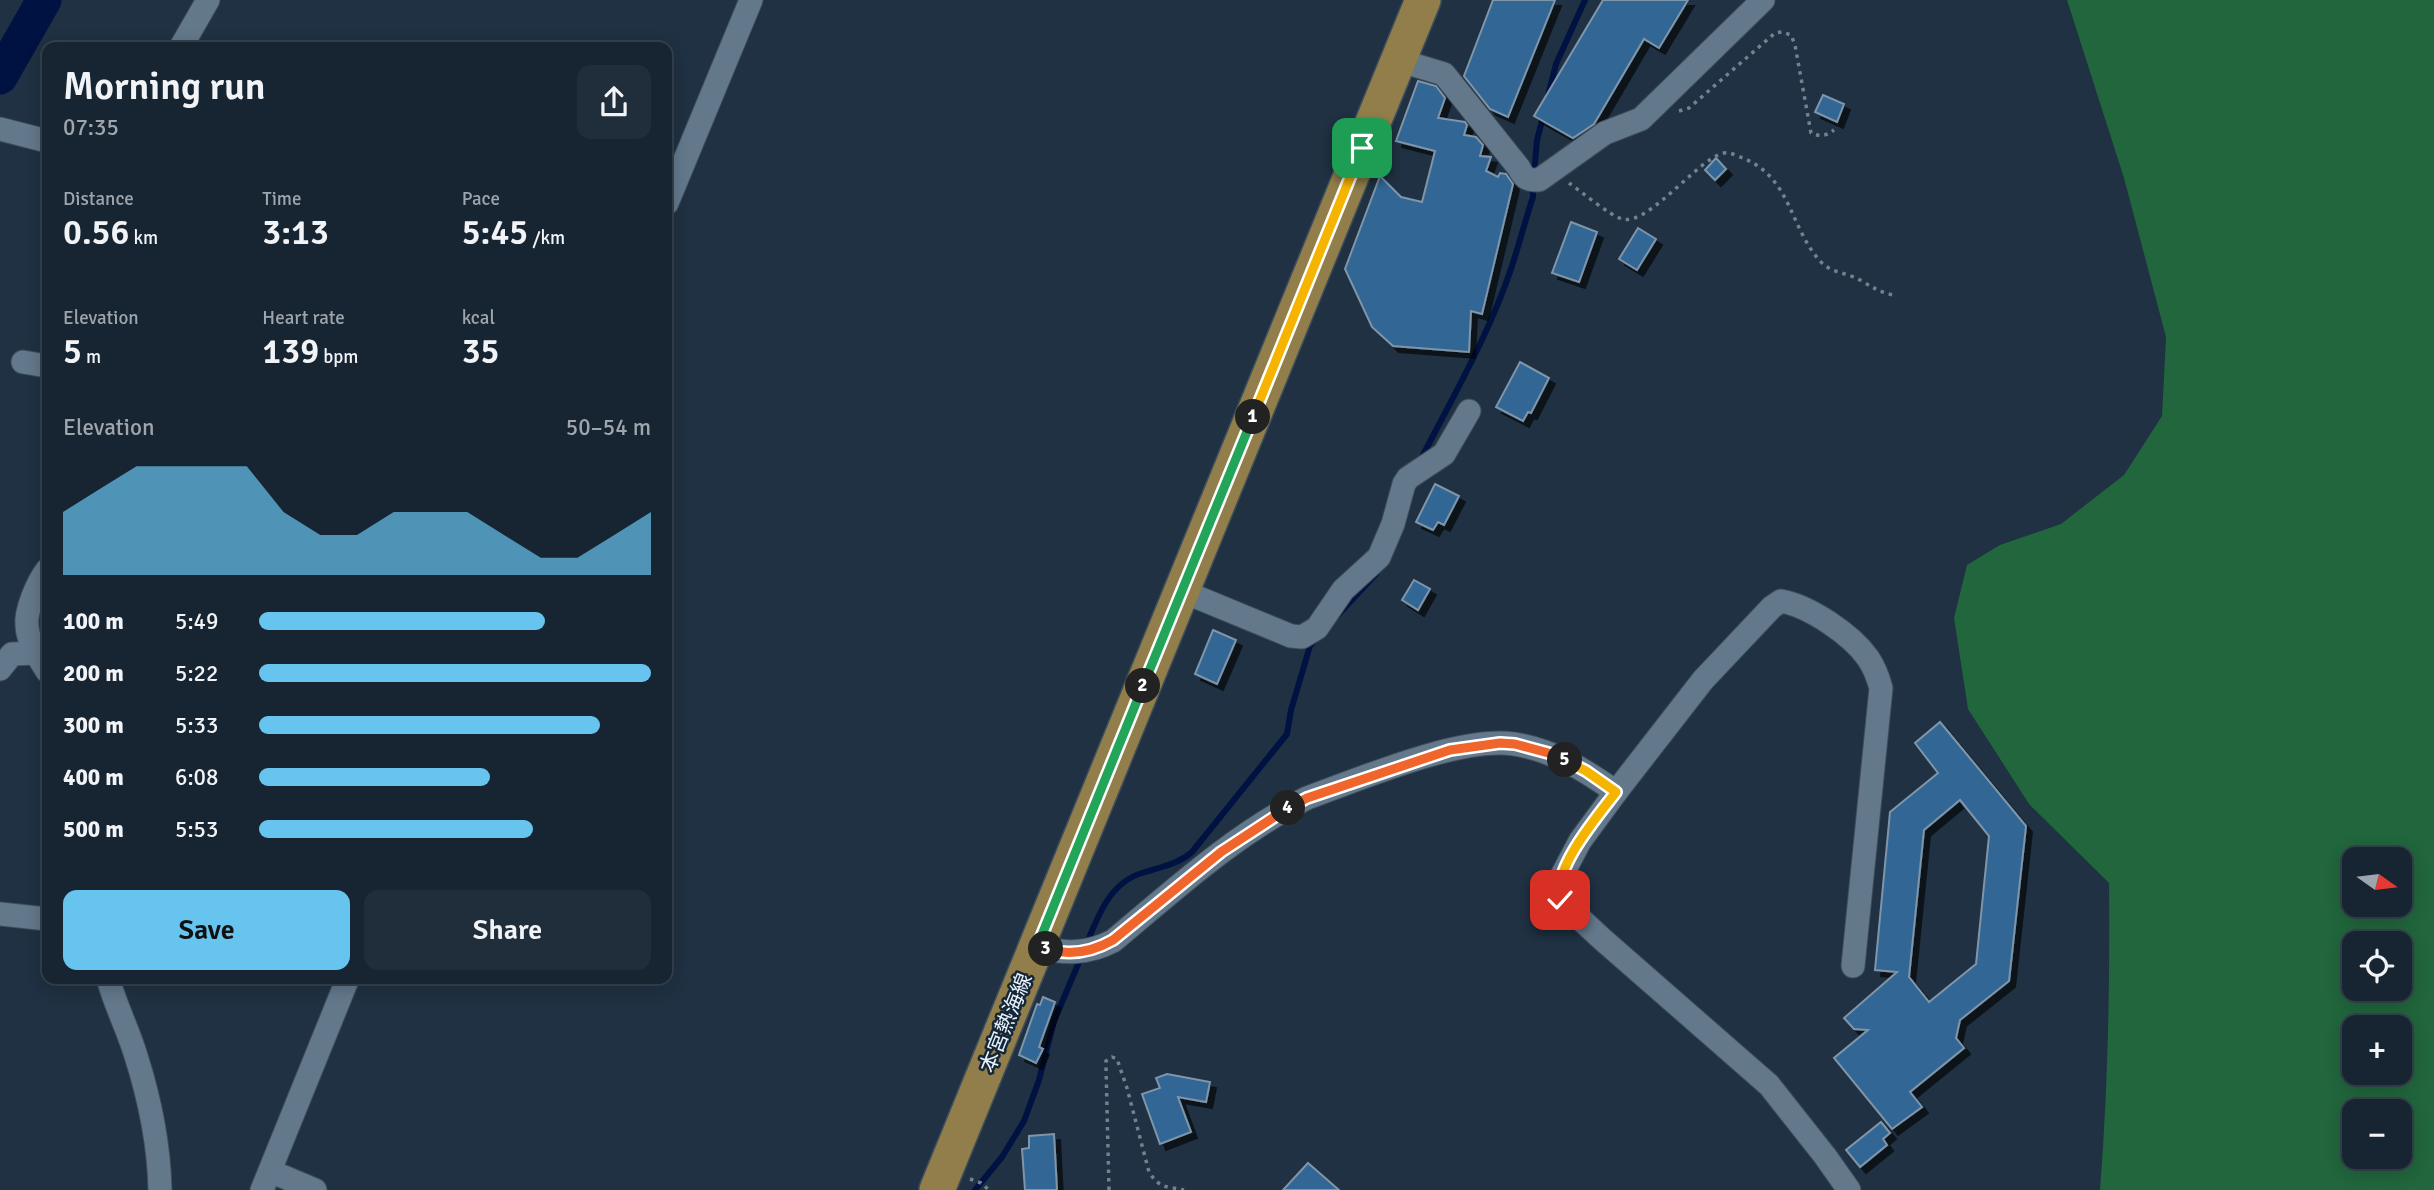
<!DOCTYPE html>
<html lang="en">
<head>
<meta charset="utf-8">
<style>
	:root { --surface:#172532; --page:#202d3a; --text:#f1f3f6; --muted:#9ea5ac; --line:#36424d; --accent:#67c4ef }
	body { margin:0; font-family:Signika,"Noto Sans JP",sans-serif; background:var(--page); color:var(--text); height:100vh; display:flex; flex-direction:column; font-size:26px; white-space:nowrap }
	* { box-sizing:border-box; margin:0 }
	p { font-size:23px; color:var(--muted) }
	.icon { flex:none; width:38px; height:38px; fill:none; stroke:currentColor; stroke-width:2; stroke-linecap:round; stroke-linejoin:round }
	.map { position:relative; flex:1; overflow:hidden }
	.drawer { position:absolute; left:42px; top:42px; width:630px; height:942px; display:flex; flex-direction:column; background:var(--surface); border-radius:14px; box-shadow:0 4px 18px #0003,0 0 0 2px var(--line) }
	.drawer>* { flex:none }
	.needle { width:46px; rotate:104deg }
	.buttons { position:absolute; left:2342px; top:847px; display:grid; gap:14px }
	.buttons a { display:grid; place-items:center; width:70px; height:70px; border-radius:14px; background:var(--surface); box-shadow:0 4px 18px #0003,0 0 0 2px var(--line); font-size:35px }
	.pin { position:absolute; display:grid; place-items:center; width:60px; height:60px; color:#fff; margin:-30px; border-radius:14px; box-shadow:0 4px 10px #0006 }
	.km { position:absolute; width:35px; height:35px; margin:-18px; border-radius:50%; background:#222; color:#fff; font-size:19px; line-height:35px; text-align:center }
	.round { display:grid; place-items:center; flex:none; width:74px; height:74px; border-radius:14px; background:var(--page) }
	.summary { display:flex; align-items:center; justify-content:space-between; height:119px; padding:0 21px }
	h1 { font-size:38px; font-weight:600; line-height:52px }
	.stats { display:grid; grid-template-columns:repeat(3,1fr); gap:10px; height:119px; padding:7px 21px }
	.stats div { display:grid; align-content:center }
	.stats b { font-size:35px; font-weight:600 }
	.stats small { font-size:19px; font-weight:400 }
	.stats p { font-size:19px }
	.chart { height:196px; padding:14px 21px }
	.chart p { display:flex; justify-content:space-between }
	.chart svg { width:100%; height:126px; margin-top:7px; fill:var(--accent); opacity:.7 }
	.action { display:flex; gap:14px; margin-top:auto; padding:14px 21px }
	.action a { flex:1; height:80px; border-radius:14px; background:var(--accent); color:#111; font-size:28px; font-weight:600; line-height:80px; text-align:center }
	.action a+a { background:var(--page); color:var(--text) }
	ul { padding:0 21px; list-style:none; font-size:23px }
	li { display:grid; grid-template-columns:112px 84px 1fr; align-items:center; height:52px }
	li i { height:18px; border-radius:9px; background:var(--accent) }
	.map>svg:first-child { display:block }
	.forest { fill:#21663d; fill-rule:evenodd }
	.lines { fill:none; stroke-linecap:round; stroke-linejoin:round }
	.stream { stroke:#001242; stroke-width:6 }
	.river { stroke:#001242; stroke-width:35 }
	.building { fill:#306695; stroke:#7f95a9; stroke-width:2; fill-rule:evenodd; filter:url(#shadow) }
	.minor-casing { stroke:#3d4d5b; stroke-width:25 }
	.primary-casing { stroke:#3d4d5b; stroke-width:38 }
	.path { stroke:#738291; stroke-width:3.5; stroke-dasharray:3.5 5; stroke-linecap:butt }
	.minor { stroke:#63788b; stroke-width:23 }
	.primary { stroke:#917e4a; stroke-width:35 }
	.split-1-casing { stroke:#fff; stroke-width:14 }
	.split-2-casing { stroke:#fff; stroke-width:14 }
	.split-3-casing { stroke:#fff; stroke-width:14 }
	.split-4-casing { stroke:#fff; stroke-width:14 }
	.split-5-casing { stroke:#fff; stroke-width:14 }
	.split-6-casing { stroke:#fff; stroke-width:14 }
	.split-1 { stroke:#f5b400; stroke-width:9 }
	.split-2 { stroke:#22a559; stroke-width:9 }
	.split-3 { stroke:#22a559; stroke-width:9 }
	.split-4 { stroke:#f0652b; stroke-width:9 }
	.split-5 { stroke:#f0652b; stroke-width:9 }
	.split-6 { stroke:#f5b400; stroke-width:9 }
	.labels { text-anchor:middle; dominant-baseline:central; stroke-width:5; stroke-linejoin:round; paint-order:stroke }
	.street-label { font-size:21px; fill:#e8f3fe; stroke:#152737 }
</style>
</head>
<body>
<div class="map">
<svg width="2434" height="1190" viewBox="0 0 2434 1190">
	<defs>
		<filter id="shadow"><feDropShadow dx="6" dy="6" stdDeviation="0" flood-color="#0009"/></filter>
	</defs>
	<rect width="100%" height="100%" fill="#1f3142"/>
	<path class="forest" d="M2067,0H2434V1190H2100C2108,1088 2110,985 2109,883L2029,804L1968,709L1954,618L1967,565L2000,545L2061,524L2124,475L2162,416L2166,337L2124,178ZM2354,859H2399V905H2354ZM2354,943H2399V989H2354ZM2354,1027H2399V1073H2354ZM2354,1111H2399V1157H2354Z"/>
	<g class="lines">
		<g class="stream">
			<path d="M1548,96L1556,64L1585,0"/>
			<path d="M1534,175L1537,140L1544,113"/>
			<path d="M1423,455C1454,395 1489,334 1511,269C1519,245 1525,221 1533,197V186"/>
			<path d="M1338,615L1376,574"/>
			<path d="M1086,945C1098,917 1109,883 1142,873C1160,867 1177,865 1192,852L1287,734L1291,710L1310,646L1316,639"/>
			<path d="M975,1190L1002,1157L1024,1121L1039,1080L1054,1021L1082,955"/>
		</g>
		<path class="river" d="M0,77L44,0"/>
	</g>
	<g class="building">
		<path d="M1493,0H1555L1508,117L1490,109L1464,76Z"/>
		<path d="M1603,0H1688L1659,48L1644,39L1594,124L1573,138L1534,116Z"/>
		<path d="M1418,81L1436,86L1445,98L1438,118L1465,122L1467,125L1464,135L1476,137L1483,145L1480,156L1491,157L1486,171L1498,177L1500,173L1506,174L1513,184L1482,314L1471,311L1469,352L1393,346L1372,327L1345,269L1380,176L1401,197L1422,202L1435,151L1396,141Z"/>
		<path d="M1823,95L1844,104L1837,122L1815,112Z"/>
		<path d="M1716,158L1726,169L1715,180L1705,170Z"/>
		<path d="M1571,222L1597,232L1579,282L1552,273Z"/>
		<path d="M1638,228L1656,239L1637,270L1619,259Z"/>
		<path d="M1520,362L1549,378L1531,413L1528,412L1523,421L1496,407Z"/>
		<path d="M1435,484L1459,496L1444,525L1438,522L1433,530L1416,522Z"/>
		<path d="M1414,580L1430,589L1418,610L1402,600Z"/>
		<path d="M1213,630L1236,640L1217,684L1195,674Z"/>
		<path d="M1940,722L2026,826L2009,981L1960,1020L1956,1038L1964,1048L1910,1092L1922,1107L1892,1129L1834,1058L1868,1030L1854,1029L1844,1018L1897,972L1875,970L1890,812L1938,773L1915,743ZM1960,800L1989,836L1976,964L1929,1002L1909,977L1924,830Z"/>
		<path d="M1043,997L1055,1002L1039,1047L1043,1049L1036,1063L1019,1055L1037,1004L1040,1005Z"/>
		<path d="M1167,1074L1210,1082L1206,1102L1178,1097L1191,1132L1160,1144L1142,1094L1160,1088L1156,1078Z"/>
		<path d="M1881,1122L1890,1133L1883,1139L1887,1145L1860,1167L1846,1150Z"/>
		<path d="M1054,1134L1057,1190H1025L1022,1149L1029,1148V1136Z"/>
		<path d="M1308,1163L1339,1190H1283Z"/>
	</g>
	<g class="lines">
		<g class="minor-casing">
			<g id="minor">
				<path d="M181,47L208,0"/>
				<path d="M1398,60L1444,74L1519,168C1524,179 1528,180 1539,180L1605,133L1641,119L1763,0"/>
				<path d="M0,129L47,141"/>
				<path d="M667,203L751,0"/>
				<path d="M23,362L47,366"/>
				<path d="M47,570C38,582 25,610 27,626C28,642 39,658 47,671"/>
				<path d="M1182,591L1291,636L1302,637L1317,628L1343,590L1379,557L1393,524L1404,484L1408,478L1444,454L1469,411"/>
				<path d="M0,669L12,654L36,653"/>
				<path d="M0,914L47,919"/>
				<path d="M1037,947C1065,954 1088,954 1113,941C1174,890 1235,834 1307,798C1360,779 1460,736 1514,744C1553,750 1585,770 1616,792"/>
				<path d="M108,978C115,1005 128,1029 136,1056C150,1100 159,1143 160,1190"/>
				<path d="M270,1171L315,1190"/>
				<path d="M262,1190L348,978"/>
				<path d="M1849,1190L1825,1156L1769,1085L1602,939L1560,900L1558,891L1560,879L1580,841L1616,792L1703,680L1772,607L1781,601C1809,606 1851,634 1868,658C1874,667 1878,677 1881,688L1853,966"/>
			</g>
		</g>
		<g class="primary-casing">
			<path id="primary" d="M937,1190L1423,0"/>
		</g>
		<g class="path">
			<path d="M1679,111L1689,108L1775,33L1782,32L1791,35L1795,45L1811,133C1820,137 1826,136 1834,130"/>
			<path d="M1569,183C1582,192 1609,215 1622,219C1650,227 1705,149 1728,153C1733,153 1739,157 1743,158C1793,179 1789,229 1822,263C1832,273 1848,273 1860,280C1872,287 1881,293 1894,295"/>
			<path d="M970,1179L981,1183L989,1190"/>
			<path d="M1109,1190L1106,1067V1061L1112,1057L1117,1059L1127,1088L1149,1172C1160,1189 1166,1186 1184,1190"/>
		</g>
		<use href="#minor" class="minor"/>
		<use href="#primary" class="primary"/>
	</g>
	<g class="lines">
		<g class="split-1-casing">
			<path id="split-1" d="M1253,417L1362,148"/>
		</g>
		<g class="split-2-casing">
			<path id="split-2" d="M1143,686L1253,417"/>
		</g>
		<g class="split-3-casing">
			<path id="split-3" d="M1046,949L1037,947L1143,686"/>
		</g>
		<g class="split-4-casing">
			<path id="split-4" d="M1046,949C1069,956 1092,952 1113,940L1221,852L1288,808"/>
		</g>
		<g class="split-5-casing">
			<path id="split-5" d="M1288,808L1307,798L1450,750L1500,743L1515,744L1552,754L1565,760"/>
		</g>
		<g class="split-6-casing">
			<path id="split-6" d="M1560,900C1552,869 1597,817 1616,792L1586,771L1565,760"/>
		</g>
		<use href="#split-1" class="split-1"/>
		<use href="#split-2" class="split-2"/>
		<use href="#split-3" class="split-3"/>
		<use href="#split-4" class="split-4"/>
		<use href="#split-5" class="split-5"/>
		<use href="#split-6" class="split-6"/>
	</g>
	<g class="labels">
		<g class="street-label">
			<text transform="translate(1006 1023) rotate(-68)">本宮熱海線</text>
		</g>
	</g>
</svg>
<div class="buttons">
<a><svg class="needle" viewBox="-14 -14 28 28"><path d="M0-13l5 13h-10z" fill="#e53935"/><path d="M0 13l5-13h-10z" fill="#9ea5ac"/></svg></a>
<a><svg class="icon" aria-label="locate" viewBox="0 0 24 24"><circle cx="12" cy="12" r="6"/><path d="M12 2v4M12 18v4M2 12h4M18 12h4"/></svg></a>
<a>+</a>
<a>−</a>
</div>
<div class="pin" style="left:1362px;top:148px;background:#1e9e55"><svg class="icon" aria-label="arrive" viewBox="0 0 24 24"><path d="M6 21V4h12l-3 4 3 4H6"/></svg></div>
<div class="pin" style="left:1560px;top:900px;background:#d93025"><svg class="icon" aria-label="check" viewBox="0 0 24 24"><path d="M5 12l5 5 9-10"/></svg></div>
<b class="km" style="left:1253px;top:417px">1</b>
<b class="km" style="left:1143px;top:686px">2</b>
<b class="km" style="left:1046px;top:949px">3</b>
<b class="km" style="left:1288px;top:808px">4</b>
<b class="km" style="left:1565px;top:760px">5</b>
<section class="drawer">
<div class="summary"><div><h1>Morning run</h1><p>07:35</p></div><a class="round"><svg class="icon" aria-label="share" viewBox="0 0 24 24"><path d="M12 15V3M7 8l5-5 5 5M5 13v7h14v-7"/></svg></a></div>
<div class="stats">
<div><p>Distance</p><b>0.56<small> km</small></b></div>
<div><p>Time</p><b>3:13</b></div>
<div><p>Pace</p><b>5:45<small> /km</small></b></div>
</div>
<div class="stats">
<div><p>Elevation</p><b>5<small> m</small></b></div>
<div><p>Heart rate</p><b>139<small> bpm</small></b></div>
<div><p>kcal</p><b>35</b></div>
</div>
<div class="chart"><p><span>Elevation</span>50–54 m</p>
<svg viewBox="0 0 160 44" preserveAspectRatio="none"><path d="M0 44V22L10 14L20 6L30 6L40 6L50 6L60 22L70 30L80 30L90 22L100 22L110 22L120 30L130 38L140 38L150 30L160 22V44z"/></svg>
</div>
<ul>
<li><b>100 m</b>5:49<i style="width:73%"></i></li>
<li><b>200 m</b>5:22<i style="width:100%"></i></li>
<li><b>300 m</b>5:33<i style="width:87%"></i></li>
<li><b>400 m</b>6:08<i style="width:59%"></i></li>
<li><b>500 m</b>5:53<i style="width:70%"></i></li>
</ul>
<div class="action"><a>Save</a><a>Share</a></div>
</section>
</div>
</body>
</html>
